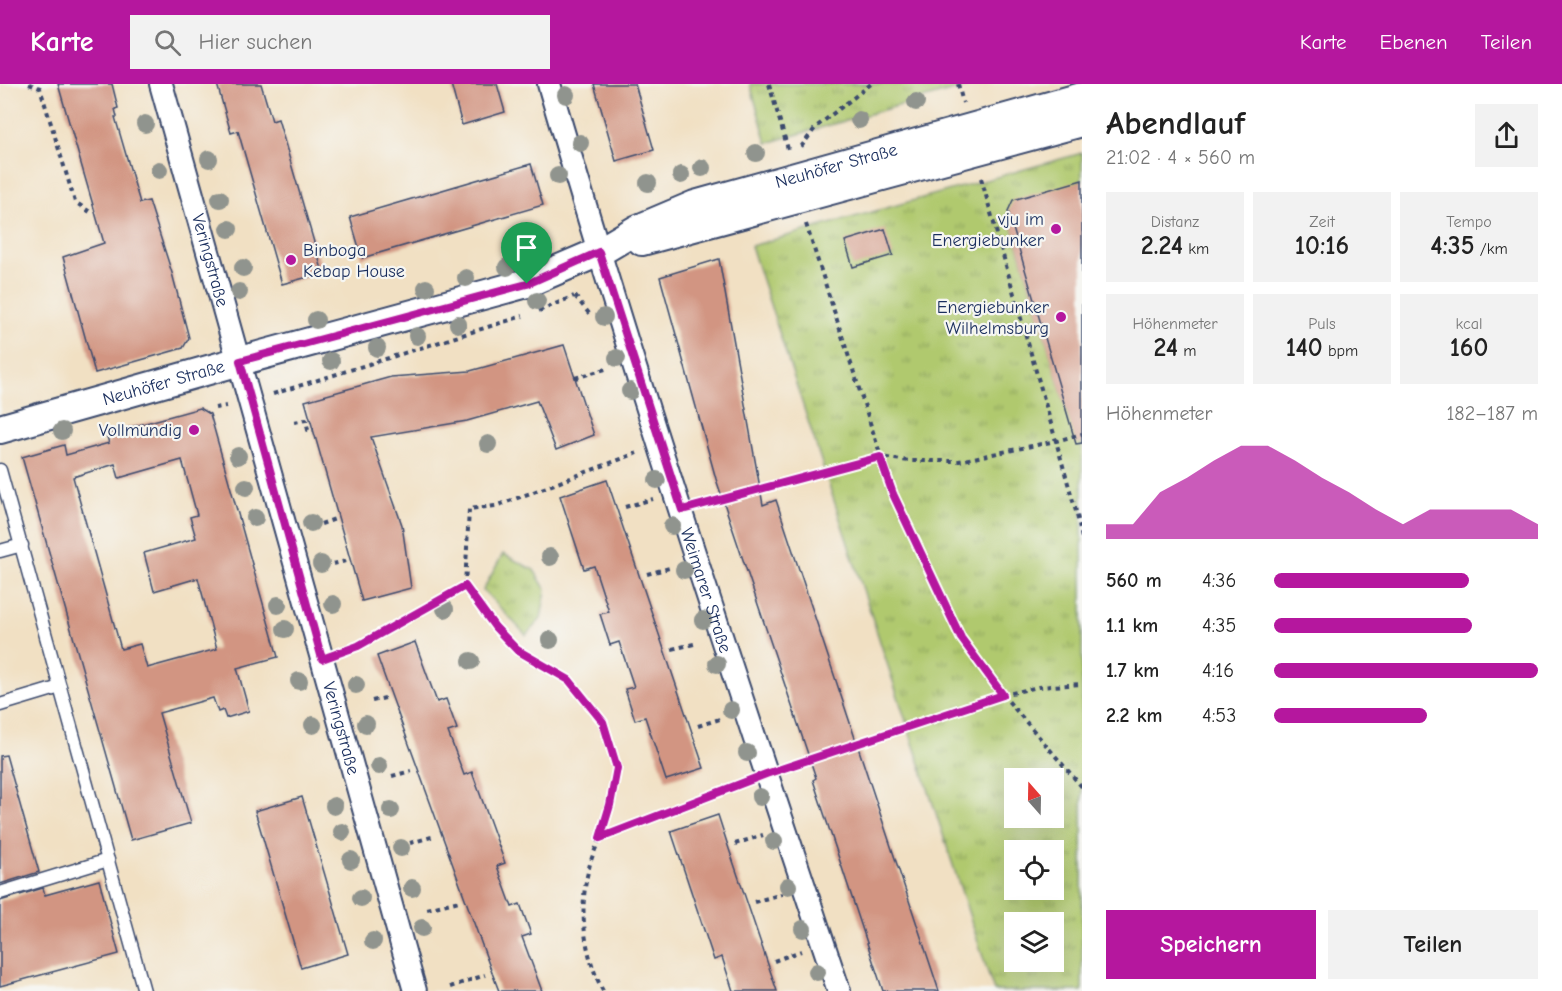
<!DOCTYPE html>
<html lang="de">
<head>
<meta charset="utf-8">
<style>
	:root { --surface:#fff; --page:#f2f2f2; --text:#222; --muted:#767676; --accent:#b5179e }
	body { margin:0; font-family:"Comic Neue",sans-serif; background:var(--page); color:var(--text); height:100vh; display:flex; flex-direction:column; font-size:22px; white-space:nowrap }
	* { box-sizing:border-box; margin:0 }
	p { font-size:20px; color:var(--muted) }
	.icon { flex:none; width:33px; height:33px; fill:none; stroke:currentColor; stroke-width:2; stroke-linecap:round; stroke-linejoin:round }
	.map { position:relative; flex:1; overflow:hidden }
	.side { display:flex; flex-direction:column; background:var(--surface); width:480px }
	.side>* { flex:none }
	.needle { width:39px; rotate:340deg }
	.tools { position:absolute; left:1004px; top:684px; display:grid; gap:12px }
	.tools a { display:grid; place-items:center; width:60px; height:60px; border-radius:0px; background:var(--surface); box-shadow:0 6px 24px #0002; font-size:30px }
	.pin { position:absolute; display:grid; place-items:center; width:51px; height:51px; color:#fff; margin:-62px -26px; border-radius:50% 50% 50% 0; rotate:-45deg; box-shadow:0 0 6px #0007 }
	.pin .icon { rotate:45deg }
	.round { display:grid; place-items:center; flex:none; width:63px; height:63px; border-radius:0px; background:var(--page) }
	.summary { display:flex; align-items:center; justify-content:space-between; height:102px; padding:0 24px }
	h1 { font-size:33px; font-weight:800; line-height:45px }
	.figures { display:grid; grid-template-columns:repeat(3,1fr); gap:9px; height:102px; padding:6px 24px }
	.figures div { display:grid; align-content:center; border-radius:0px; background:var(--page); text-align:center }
	.figures b { font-size:26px; font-weight:800 }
	.figures small { font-size:16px; font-weight:400 }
	.figures p { font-size:16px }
	.chart { height:168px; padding:12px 24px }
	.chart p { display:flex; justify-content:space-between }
	.chart svg { width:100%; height:108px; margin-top:6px; fill:var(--accent); opacity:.7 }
	.button { display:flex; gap:12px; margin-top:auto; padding:12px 24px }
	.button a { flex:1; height:69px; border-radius:0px; background:var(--accent); color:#fff; font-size:24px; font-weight:800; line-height:69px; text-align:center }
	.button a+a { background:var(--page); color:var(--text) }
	ul { padding:0 24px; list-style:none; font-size:20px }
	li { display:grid; grid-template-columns:96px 72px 1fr; align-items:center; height:45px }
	li i { height:15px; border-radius:8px; background:var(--accent) }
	header { display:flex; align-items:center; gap:36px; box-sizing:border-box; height:84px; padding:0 30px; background:var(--accent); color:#fff }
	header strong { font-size:28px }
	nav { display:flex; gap:33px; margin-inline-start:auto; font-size:21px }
	.search { width:420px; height:54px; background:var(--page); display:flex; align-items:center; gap:15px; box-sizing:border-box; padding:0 21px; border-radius:0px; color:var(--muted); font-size:22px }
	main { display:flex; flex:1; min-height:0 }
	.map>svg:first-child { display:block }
	.park { fill:url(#park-tufts); stroke:#667c66; stroke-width:1.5; fill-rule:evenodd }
	.building { fill:#d29582; fill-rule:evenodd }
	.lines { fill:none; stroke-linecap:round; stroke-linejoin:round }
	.service-casing { stroke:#3b4a6d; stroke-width:15 }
	.minor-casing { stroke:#3b4a6d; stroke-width:26 }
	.tertiary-casing { stroke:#3b4a6d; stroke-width:32 }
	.path { stroke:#3b4a6d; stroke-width:4; stroke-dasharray:4.5 4.5; stroke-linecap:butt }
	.service { stroke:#fff; stroke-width:12 }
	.minor { stroke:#fff; stroke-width:22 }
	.tertiary { stroke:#fff; stroke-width:28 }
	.tree { fill:#90948e }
	.route-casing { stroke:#fff; stroke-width:12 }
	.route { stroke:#b5179e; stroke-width:8 }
	.poi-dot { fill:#b5179e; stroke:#f6f6f2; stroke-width:2 }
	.labels { text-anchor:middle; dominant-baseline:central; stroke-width:4.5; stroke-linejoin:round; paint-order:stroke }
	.street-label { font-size:18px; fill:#1b2f5e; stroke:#f6f6f2 }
	.poi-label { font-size:18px; fill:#1b2f5e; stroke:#f6f6f2; text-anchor:end }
</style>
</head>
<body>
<header>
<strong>Karte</strong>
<div class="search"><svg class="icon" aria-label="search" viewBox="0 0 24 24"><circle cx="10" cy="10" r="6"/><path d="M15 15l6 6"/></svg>Hier suchen</div>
<nav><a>Karte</a><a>Ebenen</a><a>Teilen</a></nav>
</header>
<main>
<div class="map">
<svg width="1082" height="907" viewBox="0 0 1082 907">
	<defs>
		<pattern id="park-tufts" width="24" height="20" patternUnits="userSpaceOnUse" patternTransform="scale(1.5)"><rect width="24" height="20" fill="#b0c96e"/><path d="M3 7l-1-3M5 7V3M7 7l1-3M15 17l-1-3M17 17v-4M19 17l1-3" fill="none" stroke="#8ea45e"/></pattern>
	</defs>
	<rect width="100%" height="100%" fill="#f6f6f2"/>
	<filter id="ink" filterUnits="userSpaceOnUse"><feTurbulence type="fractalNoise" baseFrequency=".0167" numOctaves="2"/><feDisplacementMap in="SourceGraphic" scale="12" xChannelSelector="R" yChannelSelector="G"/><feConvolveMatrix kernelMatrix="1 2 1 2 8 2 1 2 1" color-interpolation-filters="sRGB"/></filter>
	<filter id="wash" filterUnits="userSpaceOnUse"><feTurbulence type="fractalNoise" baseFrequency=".008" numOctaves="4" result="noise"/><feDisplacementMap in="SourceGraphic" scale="24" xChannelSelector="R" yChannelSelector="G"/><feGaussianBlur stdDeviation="1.35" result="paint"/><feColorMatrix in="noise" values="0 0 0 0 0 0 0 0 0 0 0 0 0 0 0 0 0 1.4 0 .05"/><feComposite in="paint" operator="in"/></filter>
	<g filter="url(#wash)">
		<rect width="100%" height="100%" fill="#f1e0c3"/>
		<g class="park">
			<path d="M750,0H975L767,59Z"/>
			<path d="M1082,69V96L1008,127L1070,338L1082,344V907H994L751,162ZM1014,694H1053V734H1014ZM1014,766H1053V806H1014ZM1014,838H1053V878H1014Z"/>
			<path d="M503,470L534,486L546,506L541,535L526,551L483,506Z"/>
		</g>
		<g id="blocks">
			<g class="building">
				<path d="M58,0H112L118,24L115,25L117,33H115L140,119L149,117L172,189L189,254L183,264L95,289L63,173L104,159Z"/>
				<path d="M217,0H261L272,37L278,35L323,189L282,200L238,47L231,49Z"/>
				<path d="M451,0H497L505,28L462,41Z"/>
				<path d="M594,0H635L654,66L616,77Z"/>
				<path d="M531,80L543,121L362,174L350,133Z"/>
				<path d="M1082,96V359L1076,360L1008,127L1013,116Z"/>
				<path d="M885,145L893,171L853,183L845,157Z"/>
				<path d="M719,175L763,421L776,416L939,907H883L813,696L816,694L716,395L660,193Z"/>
				<path d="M564,261L594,351L556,366L537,317L467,337L371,353L402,441L411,504L362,517L305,317L391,293L470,287Z"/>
				<path d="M200,324L210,330L278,573L237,584L249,627L226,634L223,626L218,628L213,614L159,629L191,739L131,756L22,373L64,361L66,371L109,359L106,350ZM182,376L197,431L190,433L196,454L144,469L154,507L198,494L217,565L147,584L140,560L121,565L73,393L115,380L119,394Z"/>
				<path d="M607,396L704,684L666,696L645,633L635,636L625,605L634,603L619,558L610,561L600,530L609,528L594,482L584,485L560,412Z"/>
				<path d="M415,558L437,618L446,615L457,645L448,648L464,691L472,688L505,779L497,782L512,823L520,820L531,850L522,853L542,907H499L491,886L377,572Z"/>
				<path d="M6,671L39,788L0,800V672Z"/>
				<path d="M302,713L348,870L301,884L255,727Z"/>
				<path d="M718,731L729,765L777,907H733L722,873L714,876L671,747Z"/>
				<path d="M99,796L119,870L0,902V817L43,804L45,811Z"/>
			</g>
		</g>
	</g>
	<g filter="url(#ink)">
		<use href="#blocks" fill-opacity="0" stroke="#3b4a6d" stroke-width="1.5"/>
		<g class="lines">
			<g class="service-casing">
				<g id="service">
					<path d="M0,386L144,907"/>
					<path d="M0,467L22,461"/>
					<path d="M0,621L60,603"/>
					<path d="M0,809L108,776"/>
				</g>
			</g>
			<g class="minor-casing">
				<g id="minor">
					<path id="s1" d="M161,0L415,907"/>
					<path id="s2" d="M549,0C638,305 738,606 839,907"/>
				</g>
			</g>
			<g class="tertiary-casing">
				<g id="tertiary">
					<path d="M642,157L1082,38"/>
					<path id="s3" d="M0,345L240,277L527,199L599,168L636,146L695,121L1082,13"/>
				</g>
			</g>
			<g class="path">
				<path d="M29,0L40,4L75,118L90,128"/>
				<path d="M769,0L788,65"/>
				<path d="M958,0L963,19"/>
				<path d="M801,63L816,43L871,0"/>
				<path d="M981,94L1077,431L1082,454"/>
				<path d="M806,140L893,410L961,553L1003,611L1082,703"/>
				<path d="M575,212L591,232"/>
				<path d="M539,227L574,212"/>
				<path d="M575,294L609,284"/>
				<path d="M273,310L523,232"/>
				<path d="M215,324L226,322"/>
				<path d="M294,338L306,336L308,346H314"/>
				<path d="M703,421L880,373L909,377H959L1056,357L1082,350"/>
				<path d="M625,423L653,415"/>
				<path d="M321,440L338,434"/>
				<path d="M333,480L350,476"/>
				<path d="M647,490L673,483"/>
				<path d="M465,502L469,425L496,422L637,369"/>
				<path d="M672,565L698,559"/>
				<path d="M346,566L358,562L465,502L495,543L517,566L569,596L603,638L617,684L611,721L600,753"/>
				<path d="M372,617L385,614"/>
				<path d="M698,642L723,634"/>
				<path d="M789,682L1003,611L1038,603L1082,600"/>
				<path d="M392,692L411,687"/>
				<path d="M410,759L435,752"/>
				<path d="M735,760L763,751"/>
				<path d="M754,818L782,810"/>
				<path d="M427,825L459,817"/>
				<path d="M774,877L801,867"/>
				<path d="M450,903L485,891"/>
				<path d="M603,907C584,871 578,824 589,784C591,774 596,764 600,754L743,699"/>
			</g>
			<use href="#service" class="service"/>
			<use href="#minor" class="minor"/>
			<use href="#tertiary" class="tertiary"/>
		</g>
		<g class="tree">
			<circle cx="566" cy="11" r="9"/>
			<circle cx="916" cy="18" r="9"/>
			<circle cx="859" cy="36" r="9"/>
			<circle cx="145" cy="40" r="9"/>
			<circle cx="580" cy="59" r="9"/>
			<circle cx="756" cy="69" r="9"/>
			<circle cx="209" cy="75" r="9"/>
			<circle cx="702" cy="84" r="9"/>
			<circle cx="159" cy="86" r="9"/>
			<circle cx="681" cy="91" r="9"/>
			<circle cx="558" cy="92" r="9"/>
			<circle cx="648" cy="99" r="9"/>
			<circle cx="220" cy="115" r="9"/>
			<circle cx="229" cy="145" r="9"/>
			<circle cx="541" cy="173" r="9"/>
			<circle cx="507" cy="183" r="9"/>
			<circle cx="243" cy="184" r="9"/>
			<circle cx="466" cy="194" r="9"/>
			<circle cx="426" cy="204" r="9"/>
			<circle cx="239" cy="208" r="9"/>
			<circle cx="537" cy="217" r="9"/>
			<circle cx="604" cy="233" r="9"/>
			<circle cx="316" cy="236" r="9"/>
			<circle cx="458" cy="240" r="9"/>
			<circle cx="417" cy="252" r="9"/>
			<circle cx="377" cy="264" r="9"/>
			<circle cx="617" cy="274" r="9"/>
			<circle cx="331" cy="277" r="9"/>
			<circle cx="630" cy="307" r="9"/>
			<circle cx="62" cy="347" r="9"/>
			<circle cx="488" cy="360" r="9"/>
			<circle cx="238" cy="372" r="9"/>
			<circle cx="657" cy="396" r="9"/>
			<circle cx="246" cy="403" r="9"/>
			<circle cx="255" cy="434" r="9"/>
			<circle cx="311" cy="439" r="9"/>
			<circle cx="672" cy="442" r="9"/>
			<circle cx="550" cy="473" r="9"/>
			<circle cx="321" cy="480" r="9"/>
			<circle cx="684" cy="486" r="9"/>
			<circle cx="333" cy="520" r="9"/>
			<circle cx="278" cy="521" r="9"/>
			<circle cx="445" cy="525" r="9"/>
			<circle cx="703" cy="536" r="9"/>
			<circle cx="285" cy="545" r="9"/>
			<circle cx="550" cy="556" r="9"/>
			<circle cx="471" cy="577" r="9"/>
			<circle cx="717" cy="580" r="9"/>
			<circle cx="299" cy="597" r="9"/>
			<circle cx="356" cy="601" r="9"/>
			<circle cx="731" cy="626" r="9"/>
			<circle cx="366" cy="640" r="9"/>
			<circle cx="313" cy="641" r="9"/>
			<circle cx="747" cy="669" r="9"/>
			<circle cx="379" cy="682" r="9"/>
			<circle cx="760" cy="713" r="9"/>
			<circle cx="334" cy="722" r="9"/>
			<circle cx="391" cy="726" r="9"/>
			<circle cx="342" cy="748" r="9"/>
			<circle cx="774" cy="757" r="9"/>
			<circle cx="401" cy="764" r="9"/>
			<circle cx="351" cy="776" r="9"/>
			<circle cx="788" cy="802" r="9"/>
			<circle cx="412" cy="804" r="9"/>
			<circle cx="361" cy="814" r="9"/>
			<circle cx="422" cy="844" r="9"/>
			<circle cx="803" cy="845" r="9"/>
			<circle cx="373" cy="857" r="9"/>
			<circle cx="817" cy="888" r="9"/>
		</g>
	</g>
	<g class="lines" filter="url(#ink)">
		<g class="route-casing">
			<path id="route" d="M599,168L682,426L880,373L893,410L961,554L1003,611L766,690L600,754L610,721L617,684L603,638L569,596L517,566L495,543L465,502L358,562L322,575L240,277L527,200Z"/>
		</g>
		<use href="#route" class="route"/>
	</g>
	<g class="poi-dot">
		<circle cx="1056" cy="145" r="6"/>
		<circle cx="291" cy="176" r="6"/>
		<circle cx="1061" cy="233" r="6"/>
		<circle cx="194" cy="346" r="6"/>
	</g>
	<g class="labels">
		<g class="street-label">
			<text stroke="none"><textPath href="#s3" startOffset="879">Neuhöfer Straße</textPath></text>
			<text stroke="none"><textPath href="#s1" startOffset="183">Veringstraße</textPath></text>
			<text stroke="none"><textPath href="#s3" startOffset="170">Neuhöfer Straße</textPath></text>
			<text stroke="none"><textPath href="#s2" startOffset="530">Weimarer Straße</textPath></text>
			<text stroke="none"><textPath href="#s1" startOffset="669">Veringstraße</textPath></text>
		</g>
		<g class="poi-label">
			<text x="1044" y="135">vju im<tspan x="1044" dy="21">Energiebunker</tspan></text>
			<text x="303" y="166" text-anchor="start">Binboga<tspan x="303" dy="21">Kebap House</tspan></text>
			<text x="1049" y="223">Energiebunker<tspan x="1049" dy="21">Wilhelmsburg</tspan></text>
			<text x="182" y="346">Vollmundig</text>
		</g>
	</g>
</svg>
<div class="tools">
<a><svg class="needle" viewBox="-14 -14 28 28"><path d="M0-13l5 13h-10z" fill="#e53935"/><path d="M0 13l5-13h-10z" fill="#767676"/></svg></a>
<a><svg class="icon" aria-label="locate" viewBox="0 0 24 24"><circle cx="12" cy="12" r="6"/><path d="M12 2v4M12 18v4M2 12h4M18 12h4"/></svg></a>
<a><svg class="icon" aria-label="layers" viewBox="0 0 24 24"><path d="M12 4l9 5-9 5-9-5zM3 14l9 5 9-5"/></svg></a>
</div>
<div class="pin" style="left:527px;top:200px;background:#1e9e55"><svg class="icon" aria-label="arrive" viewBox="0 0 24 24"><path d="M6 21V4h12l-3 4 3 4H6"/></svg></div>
</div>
<section class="side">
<div class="summary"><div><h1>Abendlauf</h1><p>21:02 · 4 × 560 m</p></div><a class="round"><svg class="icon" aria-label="share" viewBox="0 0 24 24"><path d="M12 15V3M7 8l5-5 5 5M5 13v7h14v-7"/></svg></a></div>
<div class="figures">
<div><p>Distanz</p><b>2.24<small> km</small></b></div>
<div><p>Zeit</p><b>10:16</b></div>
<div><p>Tempo</p><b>4:35<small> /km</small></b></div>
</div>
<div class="figures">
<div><p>Höhenmeter</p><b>24<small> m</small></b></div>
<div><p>Puls</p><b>140<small> bpm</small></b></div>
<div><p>kcal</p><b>160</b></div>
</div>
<div class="chart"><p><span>Höhenmeter</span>182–187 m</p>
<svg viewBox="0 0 160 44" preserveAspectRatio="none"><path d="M0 44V38L10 38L20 25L30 19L40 12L50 6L60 6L70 12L80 19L90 25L100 32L110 38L120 32L130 32L140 32L150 32L160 38V44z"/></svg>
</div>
<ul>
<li><b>560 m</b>4:36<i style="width:74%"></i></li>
<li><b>1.1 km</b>4:35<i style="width:75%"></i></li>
<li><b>1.7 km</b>4:16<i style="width:100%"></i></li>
<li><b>2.2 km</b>4:53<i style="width:58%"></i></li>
</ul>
<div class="button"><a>Speichern</a><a>Teilen</a></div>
</section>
</main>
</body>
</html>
